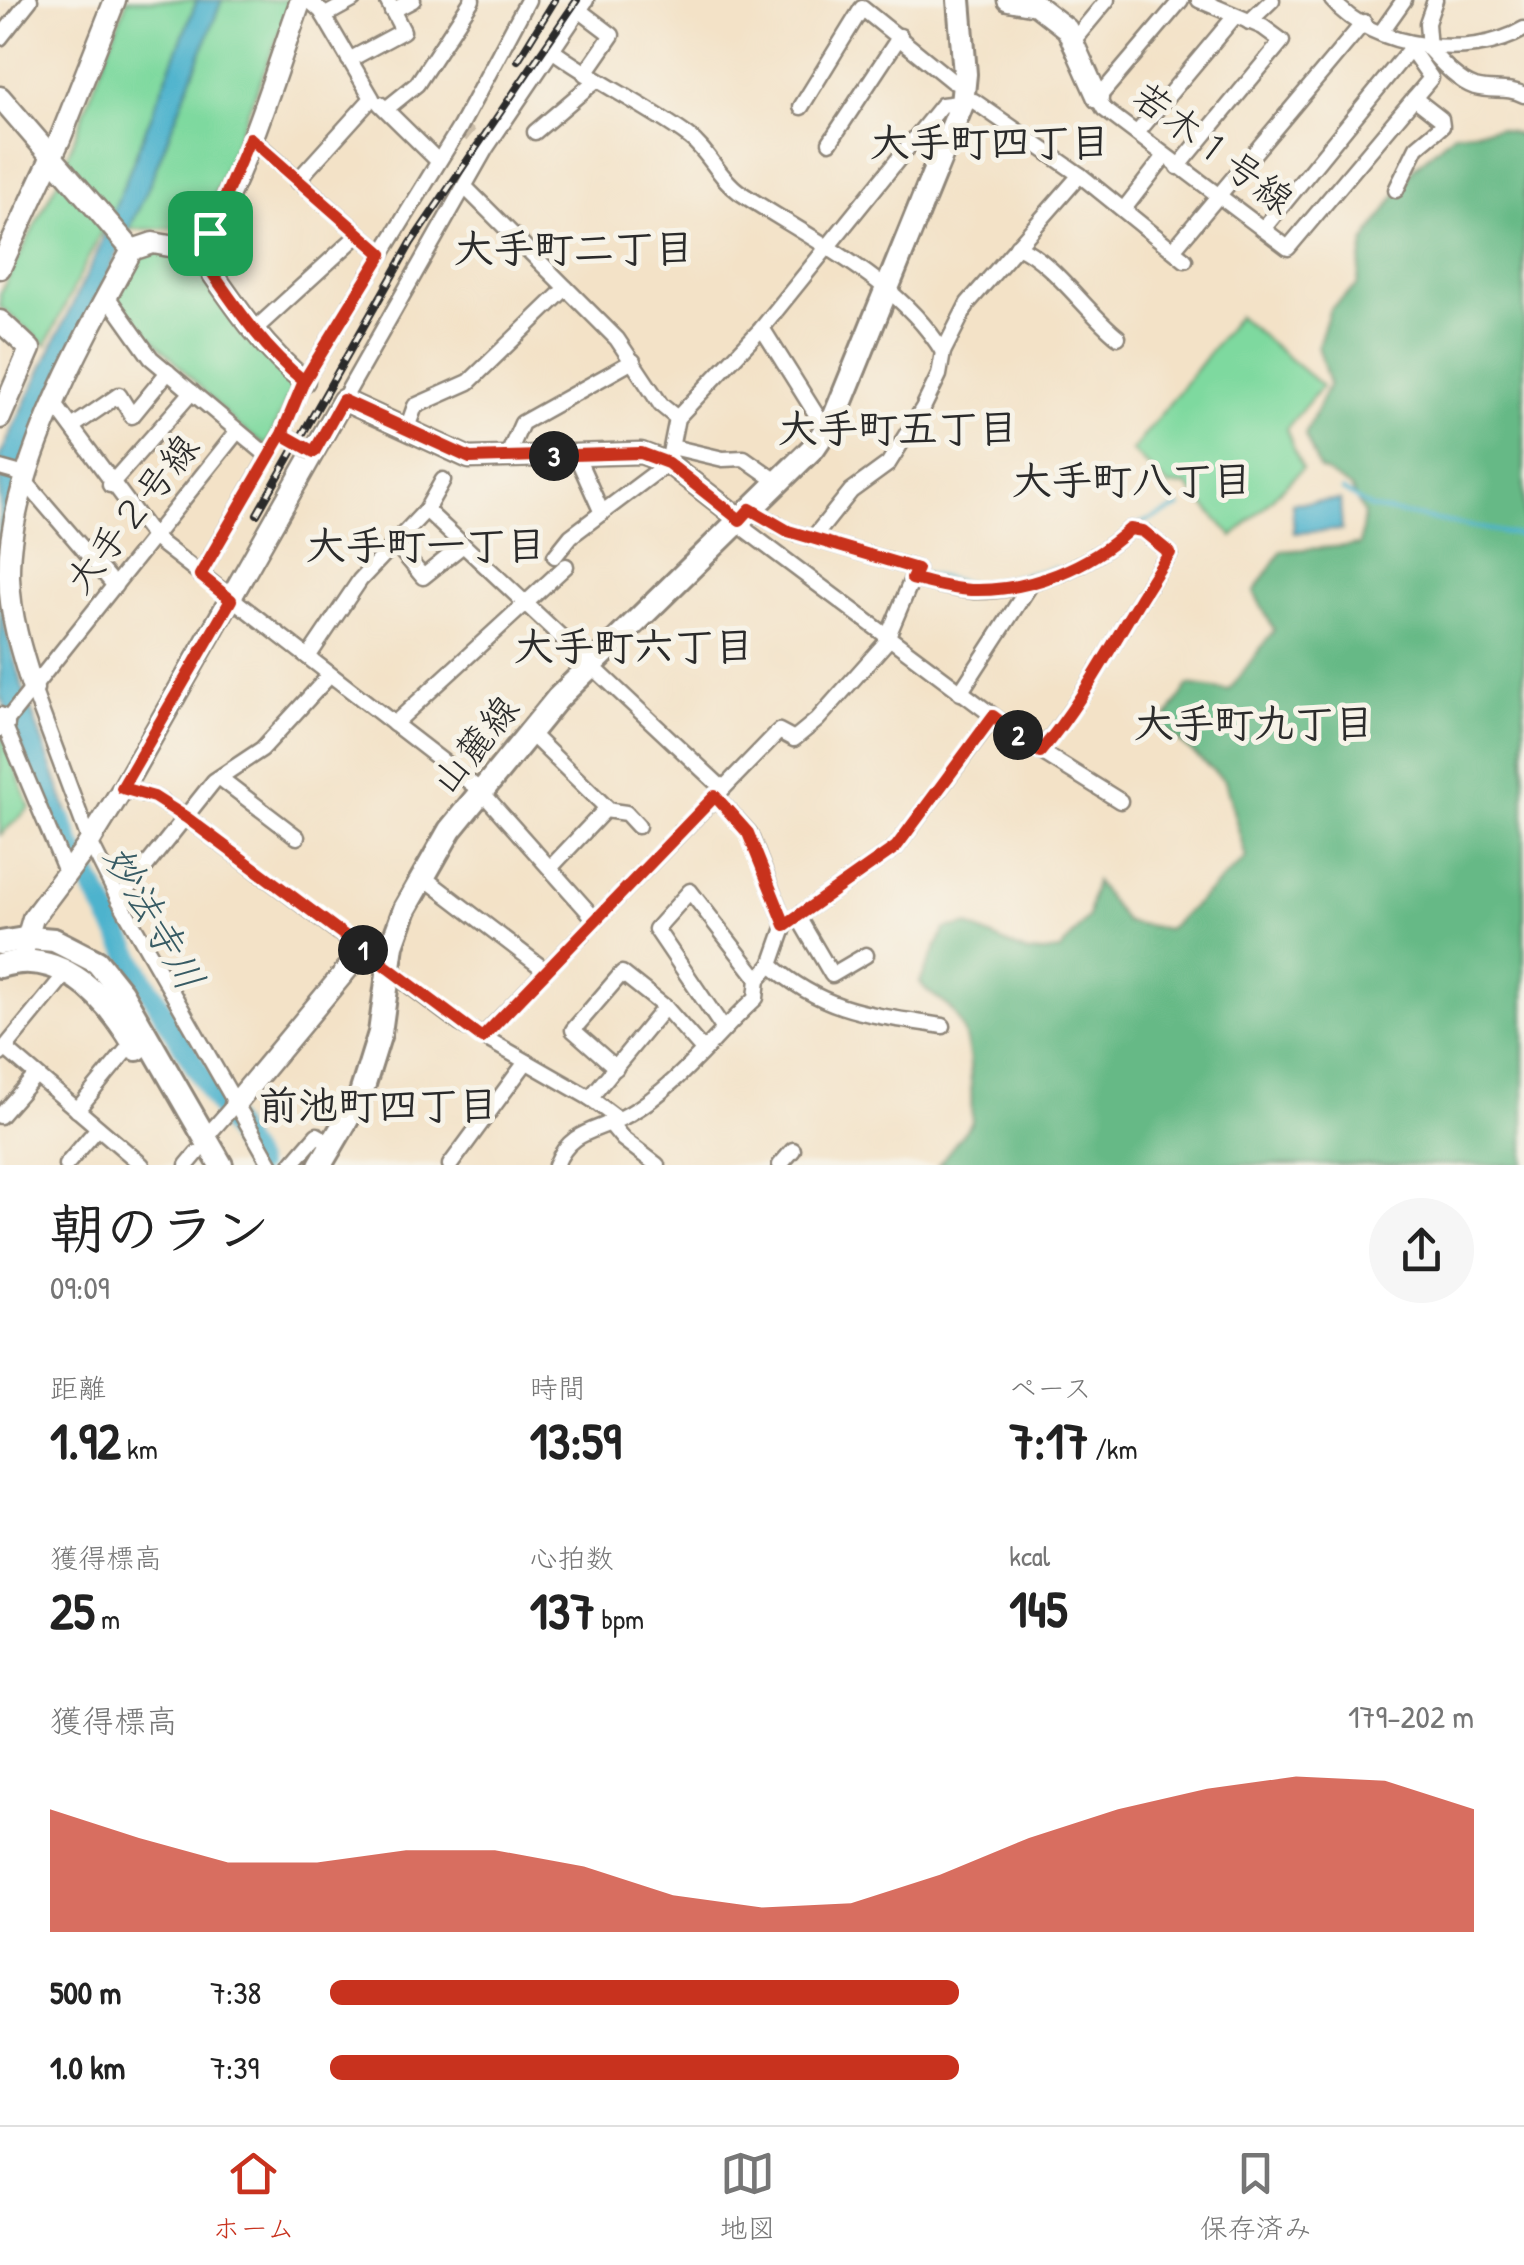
<!DOCTYPE html>
<html lang="ja">
<head>
<meta charset="utf-8">
<style>
	:root { --surface:#fff; --page:#f6f6f6; --text:#222; --muted:#767676; --line:#e0e0e0; --accent:#c8321e }
	body { margin:0; font-family:"Patrick Hand","Klee One",sans-serif; background:var(--page); color:var(--text); height:100vh; display:flex; flex-direction:column; font-size:38px; white-space:nowrap }
	* { box-sizing:border-box; margin:0 }
	p { font-size:32px; color:var(--muted) }
	.icon { flex:none; width:55px; height:55px; fill:none; stroke:currentColor; stroke-width:2; stroke-linecap:round; stroke-linejoin:round }
	.map { position:relative; height:1165px; overflow:hidden }
	.panel { display:flex; flex-direction:column; background:var(--surface); flex:1 }
	.panel>* { flex:none }
	.pin { position:absolute; display:grid; place-items:center; width:85px; height:85px; color:#fff; margin:-42px; border-radius:20px; box-shadow:0 5px 15px #0006 }
	.km { position:absolute; width:50px; height:50px; margin:-25px; border-radius:50%; background:#222; color:#fff; font-size:28px; line-height:50px; text-align:center }
	.round { display:grid; place-items:center; flex:none; width:105px; height:105px; border-radius:52px; background:var(--page) }
	.headline { display:flex; align-items:center; justify-content:space-between; height:170px; padding:0 50px }
	h1 { font-size:55px; font-weight:700; line-height:75px }
	.stats { display:grid; grid-template-columns:repeat(3,1fr); gap:15px; height:170px; padding:10px 50px }
	.stats div { display:grid; align-content:center }
	.stats b { font-size:50px; font-weight:700 }
	.stats small { font-size:28px; font-weight:400 }
	.stats p { font-size:28px }
	.chart { height:280px; padding:20px 50px }
	.chart p { display:flex; justify-content:space-between }
	.chart svg { width:100%; height:180px; margin-top:10px; fill:var(--accent); opacity:.7 }
	ul { padding:0 50px; list-style:none; font-size:32px }
	li { display:grid; grid-template-columns:160px 120px 1fr; align-items:center; height:75px }
	li i { height:25px; border-radius:12px; background:var(--accent) }
	.tabs { display:flex; justify-content:space-around; align-items:center; height:140px; border-top:2px solid var(--line); background:var(--surface); font-size:28px; color:var(--muted) }
	.tabs a { display:grid; justify-items:center; gap:5px }
	.tabs .current { color:var(--accent) }
	.map>svg:first-child { display:block }
	.green { fill:#7ed99f; stroke:#548265; stroke-width:2.5 }
	.forest { fill:#66b986; stroke:#487258; stroke-width:2.5 }
	.water { fill:#4eb3cd; stroke:#3c6f7c; stroke-width:2.5 }
	.lines { fill:none; stroke-linecap:round; stroke-linejoin:round }
	.stream { stroke:#4eb3cd; stroke-width:4 }
	.river { stroke:#4eb3cd; stroke-width:22 }
	.street-tunnel { stroke:#cbbda8; stroke-width:14; stroke-dasharray:14 7; stroke-linecap:butt }
	.street-casing { stroke:#8f8679; stroke-width:19 }
	.secondary-casing { stroke:#8f8679; stroke-width:25 }
	.primary-casing { stroke:#8f8679; stroke-width:28 }
	.street { stroke:#fff; stroke-width:14 }
	.secondary { stroke:#fff; stroke-width:20 }
	.primary { stroke:#fff; stroke-width:22 }
	.rail-casing { stroke:#2b2b2b; stroke-width:8 }
	.rail { stroke:#f7f3e8; stroke-width:4; stroke-dasharray:11; stroke-linecap:butt }
	.street-bridge-casing { stroke:#8f8679; stroke-width:19; stroke-linecap:butt }
	.street-bridge { stroke:#fff; stroke-width:14 }
	.route-casing { stroke:#fff; stroke-width:20 }
	.route { stroke:#c8321e; stroke-width:12 }
	.labels { text-anchor:middle; dominant-baseline:central; stroke-width:10; stroke-linejoin:round; paint-order:stroke }
	.street-label { font-size:38px; fill:#2b2b2b; stroke:#f7f3e8 }
	.neighbourhood-label { font-size:40px; font-weight:bold; fill:#2b2b2b; stroke:#f7f3e8 }
	.water-label { font-size:40px; font-style:italic; fill:#375b64; stroke:#f7f3e8 }
</style>
</head>
<body>
<div class="map">
<svg width="1524" height="1165" viewBox="0 0 1524 1165">
	<rect width="100%" height="100%" fill="#f7f3e8"/>
	<filter id="ink" filterUnits="userSpaceOnUse"><feTurbulence type="fractalNoise" baseFrequency=".01" numOctaves="2"/><feDisplacementMap in="SourceGraphic" scale="20" xChannelSelector="R" yChannelSelector="G"/><feConvolveMatrix kernelMatrix="1 2 1 2 8 2 1 2 1" color-interpolation-filters="sRGB"/></filter>
	<filter id="wash" filterUnits="userSpaceOnUse"><feTurbulence type="fractalNoise" baseFrequency=".0048" numOctaves="4" result="noise"/><feDisplacementMap in="SourceGraphic" scale="40" xChannelSelector="R" yChannelSelector="G"/><feGaussianBlur stdDeviation="2.25" result="paint"/><feColorMatrix in="noise" values="0 0 0 0 0 0 0 0 0 0 0 0 0 0 0 0 0 1.4 0 .05"/><feComposite in="paint" operator="in"/></filter>
	<g filter="url(#wash)">
		<rect width="100%" height="100%" fill="#f3e2c7"/>
		<g class="green">
			<path d="M127,0H293L201,228L102,230L46,345L0,307V294L58,180Z"/>
			<path d="M164,250L197,251L294,383L267,446L238,426L115,300L137,257Z"/>
			<path d="M1238,316L1322,386L1286,429L1302,469L1233,537L1186,485L1168,486L1132,451Z"/>
			<path d="M2,734L30,808L0,835V737Z"/>
		</g>
		<path class="forest" d="M1499,128L1524,137V1165H938L972,1122C970,1087 975,1044 954,1013C946,1000 929,997 920,982L945,929L967,925L1027,953L1060,951L1088,917L1095,881L1126,922L1168,929L1246,858L1225,781L1162,726L1188,685L1229,691L1274,630L1254,592L1282,551L1360,545L1364,514L1351,488L1319,468L1305,435L1329,384L1318,346L1330,309L1357,286L1364,243L1414,168L1454,133Z"/>
		<g class="water">
			<path d="M197,0H222L146,193L40,421L1,579L5,626L22,685L77,837L65,857L0,695V456L97,253Z"/>
			<path d="M1340,500L1342,530L1294,533L1292,503Z"/>
		</g>
		<g class="lines">
			<g class="stream">
				<path d="M1342,490L1371,508L1524,536"/>
				<path d="M1139,524L1180,507"/>
				<path d="M919,573L976,585L1056,568"/>
			</g>
			<path class="river" d="M61,820L71,846L143,979L255,1165"/>
		</g>
	</g>
	<g filter="url(#ink)">
		<g class="lines">
			<path class="street-tunnel" d="M460,127L486,148"/>
			<g class="street-casing">
				<g id="street">
					<path d="M1181,0L1098,98L1104,109L1288,248L1431,78L1406,42"/>
					<path d="M1332,0C1373,49 1470,61 1524,29"/>
					<path d="M579,10L612,35L585,74"/>
					<path d="M392,11L413,0"/>
					<path d="M324,16L353,0"/>
					<path d="M1249,22L1272,0"/>
					<path d="M1382,31L1404,0"/>
					<path d="M0,38L30,0"/>
					<path d="M1073,41L1107,0"/>
					<path d="M1429,49C1441,62 1457,81 1475,87C1492,92 1507,86 1524,95"/>
					<path d="M1429,49L1427,23L1435,0"/>
					<path d="M552,50C595,82 644,104 688,136C708,150 718,177 739,192C808,238 899,279 943,352"/>
					<path d="M349,60L403,31L387,0"/>
					<path d="M380,104L436,159"/>
					<path d="M801,107L862,8L952,81L964,85"/>
					<path d="M386,109L417,84L472,0"/>
					<path d="M535,132L595,81"/>
					<path d="M1137,133L1235,16"/>
					<path d="M250,137L382,254"/>
					<path d="M830,142L900,36"/>
					<path d="M1178,167L1282,41L1263,27L1199,0"/>
					<path d="M297,181L372,98L321,11L309,0"/>
					<path d="M465,187L617,339L661,405L677,418"/>
					<path d="M1396,190L1417,147L1442,126L1441,119L1414,98"/>
					<path d="M1124,209L1165,156"/>
					<path d="M1263,229L1409,50"/>
					<path d="M1017,246C1052,260 1086,312 1118,337"/>
					<path d="M1173,250L1364,22"/>
					<path d="M107,296L151,358L268,456"/>
					<path d="M762,328L826,430"/>
					<path d="M253,331L357,236"/>
					<path d="M343,400L486,148L586,0"/>
					<path d="M56,406L154,538L481,791L594,918"/>
					<path d="M72,427L119,395L132,416L168,372"/>
					<path d="M406,431L415,406L469,382L566,288"/>
					<path d="M672,447L723,459L744,458L778,482"/>
					<path d="M576,455L602,513"/>
					<path d="M507,457L522,423L633,361"/>
					<path d="M0,468L25,475"/>
					<path d="M24,480L115,586"/>
					<path d="M110,485L192,392"/>
					<path d="M750,509L788,531L917,569L912,579C932,583 954,590 974,591C1031,591 1089,567 1130,529L1143,531L1170,553C1124,618 1092,691 1040,751"/>
					<path d="M426,510L722,788"/>
					<path d="M740,519L747,531L1040,751L1120,801"/>
					<path d="M814,537L851,491L888,464L923,408L939,375L943,352L968,303L1080,175"/>
					<path d="M394,542L423,577L463,545"/>
					<path d="M555,556L571,536L668,463L677,418L762,328L942,105L974,101L1080,175L1185,260"/>
					<path d="M200,575L282,433L304,381L460,127L528,0"/>
					<path d="M888,636L912,579"/>
					<path d="M308,657L360,580L426,510L443,480"/>
					<path d="M33,689L90,842L119,900L271,1165"/>
					<path d="M960,693L1032,582"/>
					<path d="M4,724L67,874"/>
					<path d="M394,724L566,566"/>
					<path d="M0,729L236,433"/>
					<path d="M529,732L609,810"/>
					<path d="M220,778L297,837"/>
					<path d="M123,788L154,797L187,818L459,1023L590,1098L618,1119"/>
					<path d="M715,796L749,833L785,925"/>
					<path d="M552,866L605,810L626,813L638,826"/>
					<path d="M422,876L545,970"/>
					<path d="M119,900L214,781L262,749L330,675"/>
					<path d="M798,917L832,975L866,955"/>
					<path d="M771,965C826,1013 873,1015 943,1026"/>
					<path d="M723,1028L656,929L690,891L758,979"/>
					<path d="M482,1037L779,731L794,739L817,720L890,638"/>
					<path d="M6,1049L142,1165"/>
					<path d="M0,1054L68,971"/>
					<path d="M616,1068L573,1030L622,973L665,1007L703,1050"/>
					<path d="M590,1098L665,1007"/>
					<path d="M77,1110L133,1042"/>
					<path d="M0,1116L36,1075"/>
					<path d="M609,1122L623,1139L657,1165"/>
					<path d="M205,1138L235,1104"/>
					<path d="M66,1165L98,1128"/>
					<path d="M187,1165L197,1153"/>
					<path d="M291,1165L317,1135L334,1145"/>
					<path d="M450,1165L526,1062"/>
					<path d="M556,1165C571,1128 599,1132 629,1114C677,1087 715,1035 756,998L758,979L771,965L785,925L896,847L993,717"/>
					<path d="M780,1165L793,1150"/>
				</g>
			</g>
			<g class="secondary-casing">
				<g id="secondary">
					<path d="M1008,0L1036,5L1067,29L1098,98"/>
					<path d="M0,97L132,250"/>
					<path d="M197,251C243,185 273,77 301,0"/>
					<path d="M197,251C230,298 259,345 304,381"/>
					<path d="M0,268L60,139L115,0"/>
					<path d="M0,321L30,349L0,418"/>
					<path d="M33,689C21,651 10,616 9,577C7,474 83,339 132,250L153,243L197,251"/>
					<path d="M0,718L4,724"/>
					<path d="M24,949L33,918L85,849L123,788L343,400L469,458L641,453L668,463L740,519"/>
					<path d="M235,1104L363,950"/>
				</g>
			</g>
			<g class="primary-casing">
				<g id="primary">
					<path d="M0,943L30,938L54,940L97,962L121,992L221,1165"/>
					<path d="M0,966C63,946 109,1001 137,1049"/>
					<path d="M320,1165L360,1097L380,1033L392,945L405,909L450,830L558,698L814,447L835,416L962,104L965,74L959,0"/>
				</g>
			</g>
			<use href="#street" class="street"/>
			<use href="#secondary" class="secondary"/>
			<use href="#primary" class="primary"/>
			<g class="rail-casing">
				<g id="rail">
					<path d="M518,60L555,0"/>
					<path d="M257,514L411,243L577,0"/>
				</g>
			</g>
			<use href="#rail" class="rail"/>
			<g class="street-bridge-casing">
				<path id="street-bridge" d="M282,433L313,452"/>
			</g>
			<use href="#street-bridge" class="street-bridge"/>
		</g>
	</g>
	<g class="lines" filter="url(#ink)">
		<g class="route-casing">
			<path id="route" d="M210,233L197,251C230,298 259,345 304,381L282,434L200,575L231,600L122,788L154,797L187,818L482,1038L715,796L748,833L785,925L896,847L993,716L1040,752C1092,691 1124,618 1170,553L1143,531L1130,529C1089,567 1031,591 974,590C954,590 932,583 912,579L917,569L788,531L750,509L740,520L668,463L641,453L470,458L343,400L314,452L282,434L304,381L382,254L250,138L210,233"/>
		</g>
		<use href="#route" class="route"/>
	</g>
	<g class="labels">
		<g class="street-label">
			<text transform="translate(1214 147) rotate(37)">若木１号線</text>
			<text transform="translate(131 513) rotate(-52)">大手２号線</text>
			<text transform="translate(474 744) rotate(-51)">山麓線</text>
		</g>
		<g class="neighbourhood-label">
			<text x="990" y="141">大手町四丁目</text>
			<text x="574" y="247">大手町二丁目</text>
			<text x="898" y="427">大手町五丁目</text>
			<text x="1132" y="479">大手町八丁目</text>
			<text x="426" y="544">大手町一丁目</text>
			<text x="634" y="645">大手町六丁目</text>
			<text x="1254" y="722">大手町九丁目</text>
			<text x="378" y="1104">前池町四丁目</text>
		</g>
		<g class="water-label">
			<text transform="translate(155 917) rotate(60)">妙法寺川</text>
		</g>
	</g>
</svg>
<div class="pin" style="left:210px;top:233px;background:#1e9e55"><svg class="icon" aria-label="arrive" viewBox="0 0 24 24"><path d="M6 21V4h12l-3 4 3 4H6"/></svg></div>
<b class="km" style="left:363px;top:950px">1</b>
<b class="km" style="left:1018px;top:735px">2</b>
<b class="km" style="left:554px;top:456px">3</b>
</div>
<section class="panel">
<div class="headline"><div><h1>朝のラン</h1><p>09:09</p></div><a class="round"><svg class="icon" aria-label="share" viewBox="0 0 24 24"><path d="M12 15V3M7 8l5-5 5 5M5 13v7h14v-7"/></svg></a></div>
<div class="stats">
<div><p>距離</p><b>1.92<small> km</small></b></div>
<div><p>時間</p><b>13:59</b></div>
<div><p>ペース</p><b>7:17<small> /km</small></b></div>
</div>
<div class="stats">
<div><p>獲得標高</p><b>25<small> m</small></b></div>
<div><p>心拍数</p><b>137<small> bpm</small></b></div>
<div><p>kcal</p><b>145</b></div>
</div>
<div class="chart"><p><span>獲得標高</span>179–202 m</p>
<svg viewBox="0 0 160 44" preserveAspectRatio="none"><path d="M0 44V14L10 21L20 27L30 27L40 24L50 24L60 28L70 35L80 38L90 37L100 30L110 21L120 14L130 9L140 6L150 7L160 14V44z"/></svg>
</div>
<ul>
<li><b>500 m</b>7:38<i style="width:55%"></i></li>
<li><b>1.0 km</b>7:39<i style="width:55%"></i></li>
</ul>
</section>
<nav class="tabs">
<a class="current"><svg class="icon" aria-label="home" viewBox="0 0 24 24"><path d="M3 11l9-7 9 7M6 9v11h12V9"/></svg>ホーム</a>
<a><svg class="icon" aria-label="map" viewBox="0 0 24 24"><path d="M3 6l6-2 6 2 6-2v14l-6 2-6-2-6 2zM9 4v14M15 6v14"/></svg>地図</a>
<a><svg class="icon" aria-label="saved" viewBox="0 0 24 24"><path d="M7 4h10v16l-5-4-5 4z"/></svg>保存済み</a>
</nav>
</body>
</html>
